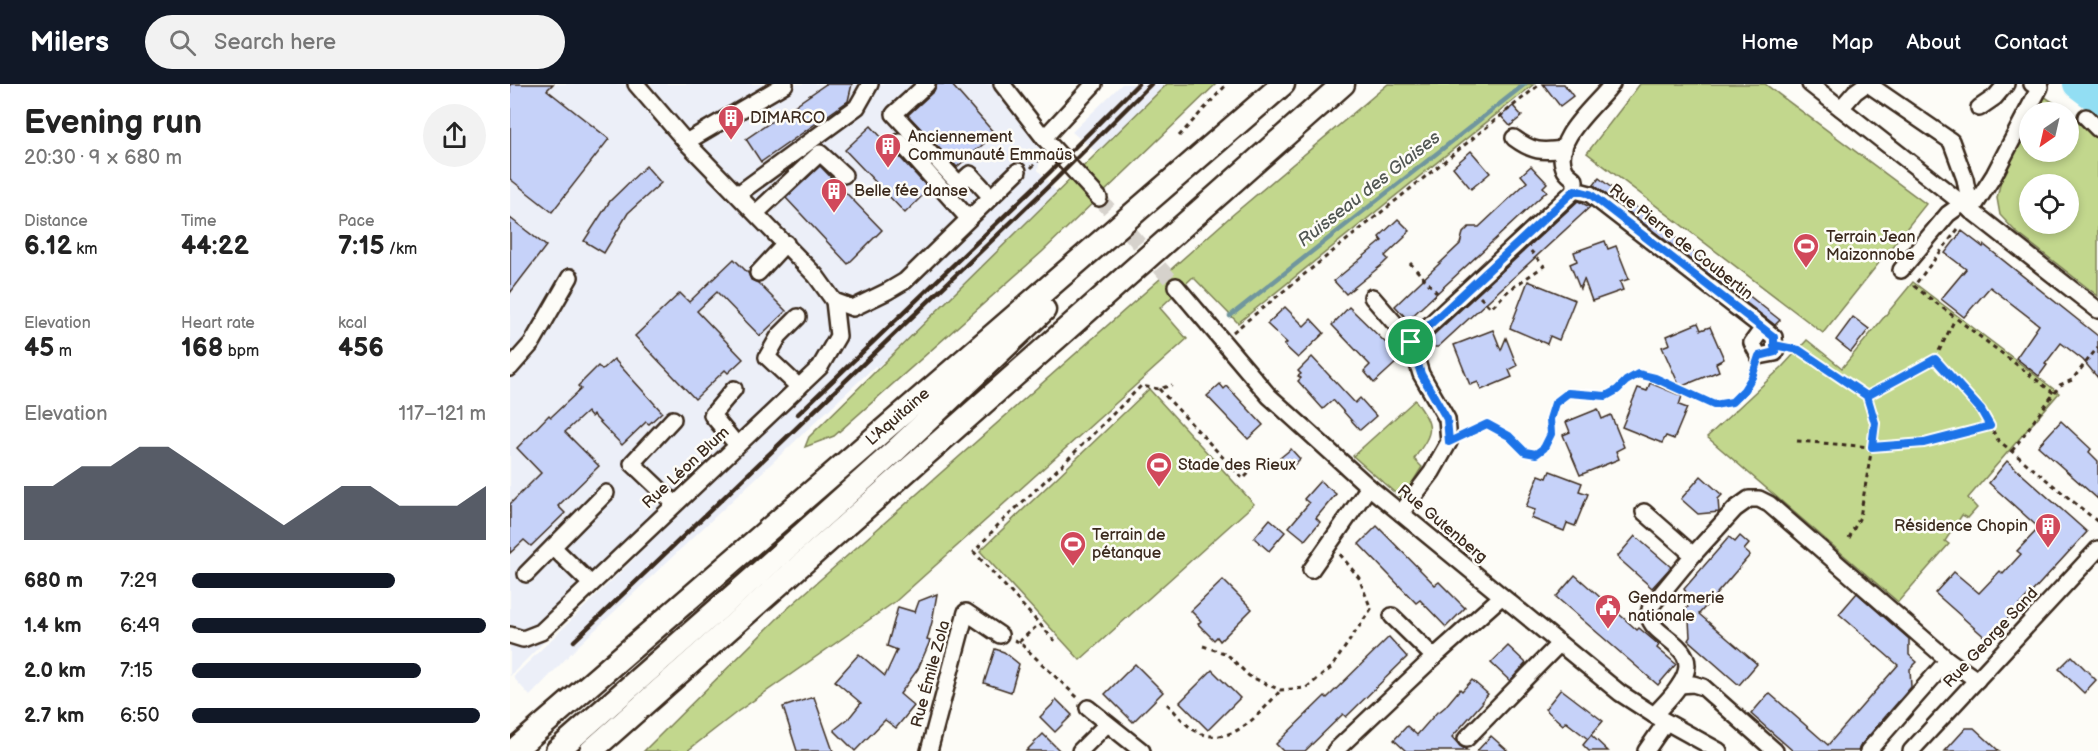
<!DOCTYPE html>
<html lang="en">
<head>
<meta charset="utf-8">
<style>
	:root { --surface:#fff; --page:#f2f2f2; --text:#222; --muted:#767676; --accent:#111827 }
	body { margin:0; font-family:"Balsamiq Sans",sans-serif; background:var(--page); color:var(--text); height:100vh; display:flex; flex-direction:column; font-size:22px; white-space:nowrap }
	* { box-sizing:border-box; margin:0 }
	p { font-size:20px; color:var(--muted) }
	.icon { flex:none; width:33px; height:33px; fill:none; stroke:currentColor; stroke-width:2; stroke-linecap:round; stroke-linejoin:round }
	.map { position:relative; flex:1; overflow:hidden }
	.side { display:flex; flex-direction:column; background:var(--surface); width:510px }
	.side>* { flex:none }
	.needle { width:39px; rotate:214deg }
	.tools { position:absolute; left:1509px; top:18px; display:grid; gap:12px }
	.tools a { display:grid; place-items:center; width:60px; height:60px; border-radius:50%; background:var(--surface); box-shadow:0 3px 9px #0003; font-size:30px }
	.pin { position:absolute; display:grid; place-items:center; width:51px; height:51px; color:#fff; margin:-26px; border:3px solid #fff; border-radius:50%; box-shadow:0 2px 6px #0007 }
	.round { display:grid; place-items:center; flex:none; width:63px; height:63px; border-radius:32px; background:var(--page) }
	.head { display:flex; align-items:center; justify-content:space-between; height:102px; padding:0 24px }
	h1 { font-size:33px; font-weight:700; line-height:45px }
	.stats { display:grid; grid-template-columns:repeat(3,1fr); gap:9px; height:102px; padding:6px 24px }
	.stats div { display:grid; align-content:center }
	.stats b { font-size:26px; font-weight:700 }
	.stats small { font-size:16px; font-weight:400 }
	.stats p { font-size:16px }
	.chart { height:168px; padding:12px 24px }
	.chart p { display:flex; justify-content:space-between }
	.chart svg { width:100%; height:108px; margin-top:6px; fill:var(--accent); opacity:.7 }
	ul { padding:0 24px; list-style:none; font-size:20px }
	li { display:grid; grid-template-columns:96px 72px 1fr; align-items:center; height:45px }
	li i { height:15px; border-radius:8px; background:var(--accent) }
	header { display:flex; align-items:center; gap:36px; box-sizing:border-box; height:84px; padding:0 30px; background:var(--accent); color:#fff }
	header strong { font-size:28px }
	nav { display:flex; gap:33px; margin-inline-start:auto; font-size:21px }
	.search { width:420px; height:54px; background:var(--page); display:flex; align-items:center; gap:15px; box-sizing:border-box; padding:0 21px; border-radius:33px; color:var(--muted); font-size:22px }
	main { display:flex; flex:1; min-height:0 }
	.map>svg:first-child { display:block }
	.built { fill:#eceff8 }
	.green { fill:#c2d78d; stroke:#7e8056; stroke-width:1.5; fill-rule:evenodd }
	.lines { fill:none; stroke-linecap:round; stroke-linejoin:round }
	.stream { stroke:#6f969e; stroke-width:4.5 }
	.river { stroke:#92def3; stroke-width:28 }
	.building { fill:#c6d2f9; stroke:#3b2a1e; stroke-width:1.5 }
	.minor-tunnel { stroke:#d6d2cc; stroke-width:15; stroke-dasharray:15 8; stroke-linecap:butt }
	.minor-casing { stroke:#3b2a1e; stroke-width:20 }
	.highway-casing { stroke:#3b2a1e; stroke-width:27 }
	.path { stroke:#3b2a1e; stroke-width:3; stroke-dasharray:4.5 4.5; stroke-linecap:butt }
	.minor { stroke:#fdfcf7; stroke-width:15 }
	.highway { stroke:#fdfcf7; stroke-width:22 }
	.rail { stroke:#3b2a1e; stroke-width:4.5 }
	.route-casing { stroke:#fff; stroke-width:12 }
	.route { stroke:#1a73e8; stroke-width:8 }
	.labels { text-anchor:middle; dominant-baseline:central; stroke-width:5; stroke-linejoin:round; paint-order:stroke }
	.poi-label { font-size:16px; fill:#3b2a1e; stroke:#fdfcf7; text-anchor:start }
	.street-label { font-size:16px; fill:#3b2a1e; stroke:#fdfcf7 }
	.water-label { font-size:18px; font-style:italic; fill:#515753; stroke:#fdfcf7 }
</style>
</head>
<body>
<header>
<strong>Milers</strong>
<div class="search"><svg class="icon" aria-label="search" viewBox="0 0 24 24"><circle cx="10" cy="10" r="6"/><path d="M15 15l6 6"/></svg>Search here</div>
<nav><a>Home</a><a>Map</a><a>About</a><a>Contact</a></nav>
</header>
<main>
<section class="side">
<div class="head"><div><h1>Evening run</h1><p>20:30 · 9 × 680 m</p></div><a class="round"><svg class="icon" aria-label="share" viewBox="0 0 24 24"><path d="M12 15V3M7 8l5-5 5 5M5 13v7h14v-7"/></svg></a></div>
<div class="stats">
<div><p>Distance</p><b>6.12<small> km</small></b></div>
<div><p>Time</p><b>44:22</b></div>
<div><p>Pace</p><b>7:15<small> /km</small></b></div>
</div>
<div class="stats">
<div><p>Elevation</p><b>45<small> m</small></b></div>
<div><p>Heart rate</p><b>168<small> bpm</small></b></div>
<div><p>kcal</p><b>456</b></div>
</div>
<div class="chart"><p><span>Elevation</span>117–121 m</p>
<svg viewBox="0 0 160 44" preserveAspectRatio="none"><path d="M0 44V22L10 22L20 14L30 14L40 6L50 6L60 14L70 22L80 30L90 38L100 30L110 22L120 22L130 30L140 30L150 30L160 22V44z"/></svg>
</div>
<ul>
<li><b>680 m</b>7:29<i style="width:69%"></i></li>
<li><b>1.4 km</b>6:49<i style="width:100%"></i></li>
<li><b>2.0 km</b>7:15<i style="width:78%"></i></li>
<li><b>2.7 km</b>6:50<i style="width:98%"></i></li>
</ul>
</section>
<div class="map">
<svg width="1588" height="667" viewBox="0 0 1588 667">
	<rect width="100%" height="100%" fill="#fdfcf7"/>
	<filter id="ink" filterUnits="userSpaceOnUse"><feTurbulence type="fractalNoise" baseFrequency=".0167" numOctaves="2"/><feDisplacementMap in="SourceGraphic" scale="12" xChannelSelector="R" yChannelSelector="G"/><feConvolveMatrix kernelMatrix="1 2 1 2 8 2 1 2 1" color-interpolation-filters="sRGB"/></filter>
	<g filter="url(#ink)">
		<g class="built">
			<path d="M0,0H492L534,54L528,86L548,109L367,284L365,282L70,560L20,612L3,593L139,460L45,547L0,592Z"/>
			<path d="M612,0H656L587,69L562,48Z"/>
		</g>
		<g class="green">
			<path d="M657,0H706L532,168L324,352L295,363L299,353Z"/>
			<path d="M878,0H1024L728,239L683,193L650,224L677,255L386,517L227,628L177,667H134L277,525L720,133Z"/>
			<path d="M1130,0H1255L1416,120L1313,249L1077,69Z"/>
			<path d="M1532,11L1558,28H1523Z"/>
			<path d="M1558,29L1570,37L1588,45V212L1506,148L1490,131L1487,114L1491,96L1519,37L1520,68H1558ZM1520,100H1558V140H1520Z"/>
			<path d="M1403,198L1549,309L1458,414L1467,424L1458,434L1452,431L1435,457L1439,460L1388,518L1197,353L1272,283L1297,256L1332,284Z"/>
			<path d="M639,305L744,420L570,576L470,467Z"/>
			<path d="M905,316C926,345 923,347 904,375L912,383L892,415L843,372Z"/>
		</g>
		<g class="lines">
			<path class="stream" d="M720,232L1015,0"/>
			<path class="river" d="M1567,0L1588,16"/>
		</g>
		<g class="building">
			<path d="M0,0H43L37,6L99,55L42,128L0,95Z"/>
			<path d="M316,0H342L338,17L251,78L236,55Z"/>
			<path d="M427,0H441L485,50L447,83L398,31L424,7Z"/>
			<path d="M1033,0H1054L1063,12L1050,22Z"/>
			<path d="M1003,22L1012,32L1000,42L991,32Z"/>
			<path d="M361,42L419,105L395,129L335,66Z"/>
			<path d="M961,67L980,89L961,105L943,83Z"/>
			<path d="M136,82L151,99L118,129L94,169L74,157L100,117Z"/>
			<path d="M310,82L372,146L338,180L276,114Z"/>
			<path d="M1021,82L1037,99L1033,103L1037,107L898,236L885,222L950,160L953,149L959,143H969L1017,98L1011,91Z"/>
			<path d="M1089,94L1270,236L1265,241L1084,101Z"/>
			<path d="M1068,117L1080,123L928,263H923L917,257Z"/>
			<path d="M0,134L36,162L0,209Z"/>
			<path d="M888,135L900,147L894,152L895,153L875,172L878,175L873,180L836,210L824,197L872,157L869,153Z"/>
			<path d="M1452,147L1473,163L1474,161L1588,252V294L1573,276L1551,259L1535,280L1537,281L1529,292L1506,274L1529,241L1480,203L1454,233L1431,215L1456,185L1435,169Z"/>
			<path d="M1095,157L1098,165L1106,162L1119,195L1110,198L1113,206L1082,217L1074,195L1070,205L1060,180L1067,177L1064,168Z"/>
			<path d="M224,175L238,189L241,196L248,199L276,227L250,252L207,208L187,227L233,275L218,289L215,286L185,315L125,252L170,209L179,218Z"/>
			<path d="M1018,197L1065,216L1049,256L1040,252L1037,260L1000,244Z"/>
			<path d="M775,223L794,242L801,235L814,249L788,274L774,261L777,259L757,240Z"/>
			<path d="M839,223L880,263L878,265L888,277L864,299L854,287L860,281L822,241Z"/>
			<path d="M1343,233L1359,245L1341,268L1326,256Z"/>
			<path d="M1188,239L1191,246L1200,243L1214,275L1206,279L1209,287L1170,303L1152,263L1160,260L1157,252Z"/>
			<path d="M983,246L991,266L996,254L1007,282L999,286L1002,293L971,306L968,298L960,301L944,261Z"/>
			<path d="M802,273L845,319L850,314L866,332L850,346L823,316L813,325L788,297L791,294L788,292L791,290L788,287Z"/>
			<path d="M104,275L152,328L139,340L136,338L112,361L83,331L81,333L77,328L55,348L89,382L48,422L55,429L21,462L14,456L0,469V420L31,389L7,364L39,331L41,333L71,305L68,302L88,282L92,286Z"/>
			<path d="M1140,299L1172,312L1169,321L1177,324L1164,355L1156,352L1152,359L1112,343L1128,304L1137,307Z"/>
			<path d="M710,300L714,305L717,302L753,341L738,355L697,312Z"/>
			<path d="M1088,325L1092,335L1101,331L1114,363L1106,367L1109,375L1070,391L1053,351L1060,348L1056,338Z"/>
			<path d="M1551,337L1581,365L1579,368L1588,377V415L1528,362Z"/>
			<path d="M781,365L790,375L780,385L770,374Z"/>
			<path d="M1497,377L1577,448L1478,556L1425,509L1444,488L1469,509L1490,487L1493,490L1511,470L1507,467L1529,444L1479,399Z"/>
			<path d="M1040,387L1072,399L1069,407L1078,410L1065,442L1057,439L1054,447L1021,434L1025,426L1016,423L1029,391L1037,394Z"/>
			<path d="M1191,392L1212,411L1208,415L1209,428L1188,430L1171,415Z"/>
			<path d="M810,397L826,410L806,434L810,438L795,456L779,443L799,419L794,415Z"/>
			<path d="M760,435L775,448L759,467L744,454Z"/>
			<path d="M867,442L925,501L929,498L955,524L936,543L910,516L906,519L849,460Z"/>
			<path d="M1125,452L1161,483L1142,504L1107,473Z"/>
			<path d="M1230,452L1239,460L1234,466L1240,471L1189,530L1247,580L1229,601L1178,556L1180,553L1179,536L1172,530L1178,523L1176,508L1174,505L1219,453L1225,458Z"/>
			<path d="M1065,491L1127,546L1129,544L1149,561L1147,564L1166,580L1148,601L1046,513Z"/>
			<path d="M713,496L742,525L710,557L707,553L704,556L688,540L691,537L681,527Z"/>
			<path d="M1347,509L1399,555V571L1407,578L1400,585L1401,603L1351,661L1348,667H1283L1241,630L1259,609L1318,661L1388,581L1329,530Z"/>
			<path d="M427,510L422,538L417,556L420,557L408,585L390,610L404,622L386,644L375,636L345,667L324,646L339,634L351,619L325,597L349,570L375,592L387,566L377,562L388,523L405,528L409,517Z"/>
			<path d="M879,553L897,573L836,633L833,630L795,667H773L766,660L815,612L817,614Z"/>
			<path d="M998,562L1016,579L1000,597L981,579Z"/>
			<path d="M485,565L494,568L509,580L501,608L474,599Z"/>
			<path d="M1562,572L1586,596L1574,609L1549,585Z"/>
			<path d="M625,580L653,608L623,638L595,610Z"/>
			<path d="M702,586L730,614L698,646L670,618Z"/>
			<path d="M962,596L978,610L972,617L973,618L942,653L950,662L958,667H896L884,656L897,642L907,651L928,627L929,628L935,623L950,605L952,607Z"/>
			<path d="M1051,605L1093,637L1081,651L1098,667H1079L1073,661L1081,651L1078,655L1056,638L1053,641L1035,625Z"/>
			<path d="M304,613L323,667H287L273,623Z"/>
			<path d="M547,616L562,631L545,648L530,633Z"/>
			<path d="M1456,644H1464L1489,667H1435Z"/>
			<path d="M533,650L550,667H516Z"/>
			<path d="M981,652L998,667H967Z"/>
		</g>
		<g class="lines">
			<path class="minor-tunnel" d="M589,114L666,202"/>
			<g class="minor-casing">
				<g id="minor">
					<path d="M417,0L384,30L449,100L460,90L481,113"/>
					<path d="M492,0L534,54L589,114"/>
					<path d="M1300,0L1588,226"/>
					<path d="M1358,0L1441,57L1455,95L1461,127"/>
					<path d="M1331,24L1345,8L1356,0"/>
					<path d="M1469,24L1485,13L1496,0"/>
					<path d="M1576,33L1588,45"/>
					<path d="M534,54L584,0"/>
					<path d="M1004,54C1023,68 1031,68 1054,65"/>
					<path d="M176,58L275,0"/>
					<path d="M390,58L458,134"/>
					<path d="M1065,106V96C1062,93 1057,90 1055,86C1040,56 1087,21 1102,0"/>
					<path d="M228,110L347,23L360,0"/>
					<path d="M1461,127L1484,91L1530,3L1522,0"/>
					<path d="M246,129L310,69L334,91"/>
					<path d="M1391,186L1438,130L1452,120"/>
					<path d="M248,189L276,159"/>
					<path d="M666,202L759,312L859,403L1110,609L1144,631L1209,667"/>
					<path d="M862,213L901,258"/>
					<path d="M324,217L343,224L378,207L395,197L508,87"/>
					<path d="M288,233L269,252L257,273L289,303"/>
					<path d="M0,284L22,259L60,193"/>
					<path d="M224,305L202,331L227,361"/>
					<path d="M163,335L122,379L165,420"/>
					<path d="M1134,428L1183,471"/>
					<path d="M891,429L922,388L939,358L937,335L911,290L901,258L1065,106L1080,110L1253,244L1264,253L1265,269L1249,272L1242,259L1253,244"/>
					<path d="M43,463L81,500"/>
					<path d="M801,486L859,403"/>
					<path d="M16,490L96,409"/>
					<path d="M882,532L924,573"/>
					<path d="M0,551L13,555L31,548L310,283L328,252L324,217L306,192L176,58L126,0"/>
					<path d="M1170,601L1183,600L1193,603L1265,667"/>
					<path d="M578,624L632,667"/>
					<path d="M1144,631C1152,622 1162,613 1169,602C1197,562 1143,556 1139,532C1139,528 1140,525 1141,522L1183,471L1225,425L1239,415H1249L1259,420L1438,576L1467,596"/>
					<path d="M956,655L1049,560"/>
					<path d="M419,667L456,528L490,551"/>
					<path d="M570,667L597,640"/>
					<path d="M825,667L924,573L991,513"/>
					<path d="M1136,667L1156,638"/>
					<path d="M1358,667L1438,576"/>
					<path d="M1401,667L1588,465"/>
				</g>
			</g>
			<g class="highway-casing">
				<g id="highway">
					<path d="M3,667L773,0"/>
					<path d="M47,667L247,491L386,366L534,226"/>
					<path d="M81,667L833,0"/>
				</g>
			</g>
			<g class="path">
				<path d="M669,52L717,0"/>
				<path d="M521,84L531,74"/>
				<path d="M1448,145L1404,202L1545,310"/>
				<path d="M900,179L930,212"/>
				<path d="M970,213L981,224L999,206L1034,182L1020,166"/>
				<path d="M723,248L1030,0"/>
				<path d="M1280,264L1289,266L1357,312"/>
				<path d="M1425,275L1445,235"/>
				<path d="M649,305L733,395L739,389"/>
				<path d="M954,350L977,340L998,353L1015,368L1026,370C1051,351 1032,333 1046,318C1049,315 1054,312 1058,309C1069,310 1084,315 1095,312C1108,309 1116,291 1130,291C1174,291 1219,361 1245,285"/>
				<path d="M1287,357L1362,363L1365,339L1357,312L1425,275L1471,326L1488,356L1588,438"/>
				<path d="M1502,367L1550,301L1562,296L1588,263"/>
				<path d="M1339,454L1350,433L1362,363L1414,359L1481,342"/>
				<path d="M504,556L509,558L568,614"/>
				<path d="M545,557L464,468L488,441L552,381L631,302L649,305L662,301"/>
				<path d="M509,558L529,540"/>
				<path d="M693,562L717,570L739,592L770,606L796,604L821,584L861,525L849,494L829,469"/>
				<path d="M657,620C666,628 674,640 684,646C720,667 749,630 770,607"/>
			</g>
			<use href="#minor" class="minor"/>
			<use href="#highway" class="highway"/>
			<g class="rail">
				<path d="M288,330L539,89L628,0"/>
				<path d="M64,557L545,96L641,0"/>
			</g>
		</g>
	</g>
	<g class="lines" filter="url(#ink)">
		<g class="route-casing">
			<path id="route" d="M901,258L911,290L937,335L939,358L977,340L999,352L1015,368L1026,370L1034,364L1041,350L1040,335L1045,319L1058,309L1096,312L1107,306L1116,297L1128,290L1145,294L1204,321L1222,318L1234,306L1242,293L1249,272L1265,268L1264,261L1289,266L1357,312L1425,275L1471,326L1480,342L1414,359L1362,363L1365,339L1357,312L1289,266L1264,261V253L1080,110L1065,106L901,258"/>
		</g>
		<use href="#route" class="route"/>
	</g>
	<defs>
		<g id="building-pin" transform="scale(1.35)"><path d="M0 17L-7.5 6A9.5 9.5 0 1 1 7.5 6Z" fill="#d1495b" stroke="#fdfcf7"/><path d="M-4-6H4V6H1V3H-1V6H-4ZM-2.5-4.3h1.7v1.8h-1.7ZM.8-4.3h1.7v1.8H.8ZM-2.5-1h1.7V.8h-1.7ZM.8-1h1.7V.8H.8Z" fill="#fff"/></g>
		<g id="stadium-pin" transform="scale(1.35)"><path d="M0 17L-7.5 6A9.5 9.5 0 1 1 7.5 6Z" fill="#d1495b" stroke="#fdfcf7"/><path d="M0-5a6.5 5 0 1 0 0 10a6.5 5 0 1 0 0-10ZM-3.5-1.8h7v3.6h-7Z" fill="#fff"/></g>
		<g id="civic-pin" transform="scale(1.35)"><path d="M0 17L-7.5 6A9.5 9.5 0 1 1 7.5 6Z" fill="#d1495b" stroke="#fdfcf7"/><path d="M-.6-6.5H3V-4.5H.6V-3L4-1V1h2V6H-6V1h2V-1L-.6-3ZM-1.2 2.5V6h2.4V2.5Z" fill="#fff"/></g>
	</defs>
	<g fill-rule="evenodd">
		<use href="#building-pin" x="221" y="34"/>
		<use href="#building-pin" x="378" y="62"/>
		<use href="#building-pin" x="324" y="107"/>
		<use href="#stadium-pin" x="1296" y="162"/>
		<use href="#stadium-pin" x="649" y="381"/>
		<use href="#building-pin" x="1538" y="442"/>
		<use href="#stadium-pin" x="563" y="460"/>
		<use href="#civic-pin" x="1098" y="523"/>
	</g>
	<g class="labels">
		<g class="poi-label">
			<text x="240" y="34">DIMARCO</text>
			<text x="398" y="53">Anciennement<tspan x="398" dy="18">Communauté Emmaüs</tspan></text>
			<text x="344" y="107">Belle fée danse</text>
			<text x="1316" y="153">Terrain Jean<tspan x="1316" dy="18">Maizonnobe</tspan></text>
			<text x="668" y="381">Stade des Rieux</text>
			<text x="1518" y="442" text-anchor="end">Résidence Chopin</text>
			<text x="582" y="451">Terrain de<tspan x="582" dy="18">pétanque</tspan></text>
			<text x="1118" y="514">Gendarmerie<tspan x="1118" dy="18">nationale</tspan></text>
		</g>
		<g class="street-label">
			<text transform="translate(1171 158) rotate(38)">Rue Pierre de Coubertin</text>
			<text transform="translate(388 333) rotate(-41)">L'Aquitaine</text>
			<text transform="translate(176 384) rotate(-43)">Rue Léon Blum</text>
			<text transform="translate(932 440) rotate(40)">Rue Gutenberg</text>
			<text transform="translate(1481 554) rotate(-47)">Rue George Sand</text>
			<text transform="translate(421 590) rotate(-75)">Rue Émile Zola</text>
		</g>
		<g class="water-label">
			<text transform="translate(859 105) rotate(-38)">Ruisseau des Glaises</text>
		</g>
	</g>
</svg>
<div class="tools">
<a><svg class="needle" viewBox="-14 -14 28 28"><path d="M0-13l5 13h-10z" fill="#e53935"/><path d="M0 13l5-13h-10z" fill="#767676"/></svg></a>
<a><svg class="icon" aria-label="locate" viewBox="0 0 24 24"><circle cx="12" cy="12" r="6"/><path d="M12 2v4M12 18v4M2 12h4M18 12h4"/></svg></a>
</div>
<div class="pin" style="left:901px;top:258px;background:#1e9e55"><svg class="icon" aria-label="arrive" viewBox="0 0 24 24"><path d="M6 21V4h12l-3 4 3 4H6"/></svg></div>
</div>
</main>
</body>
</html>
